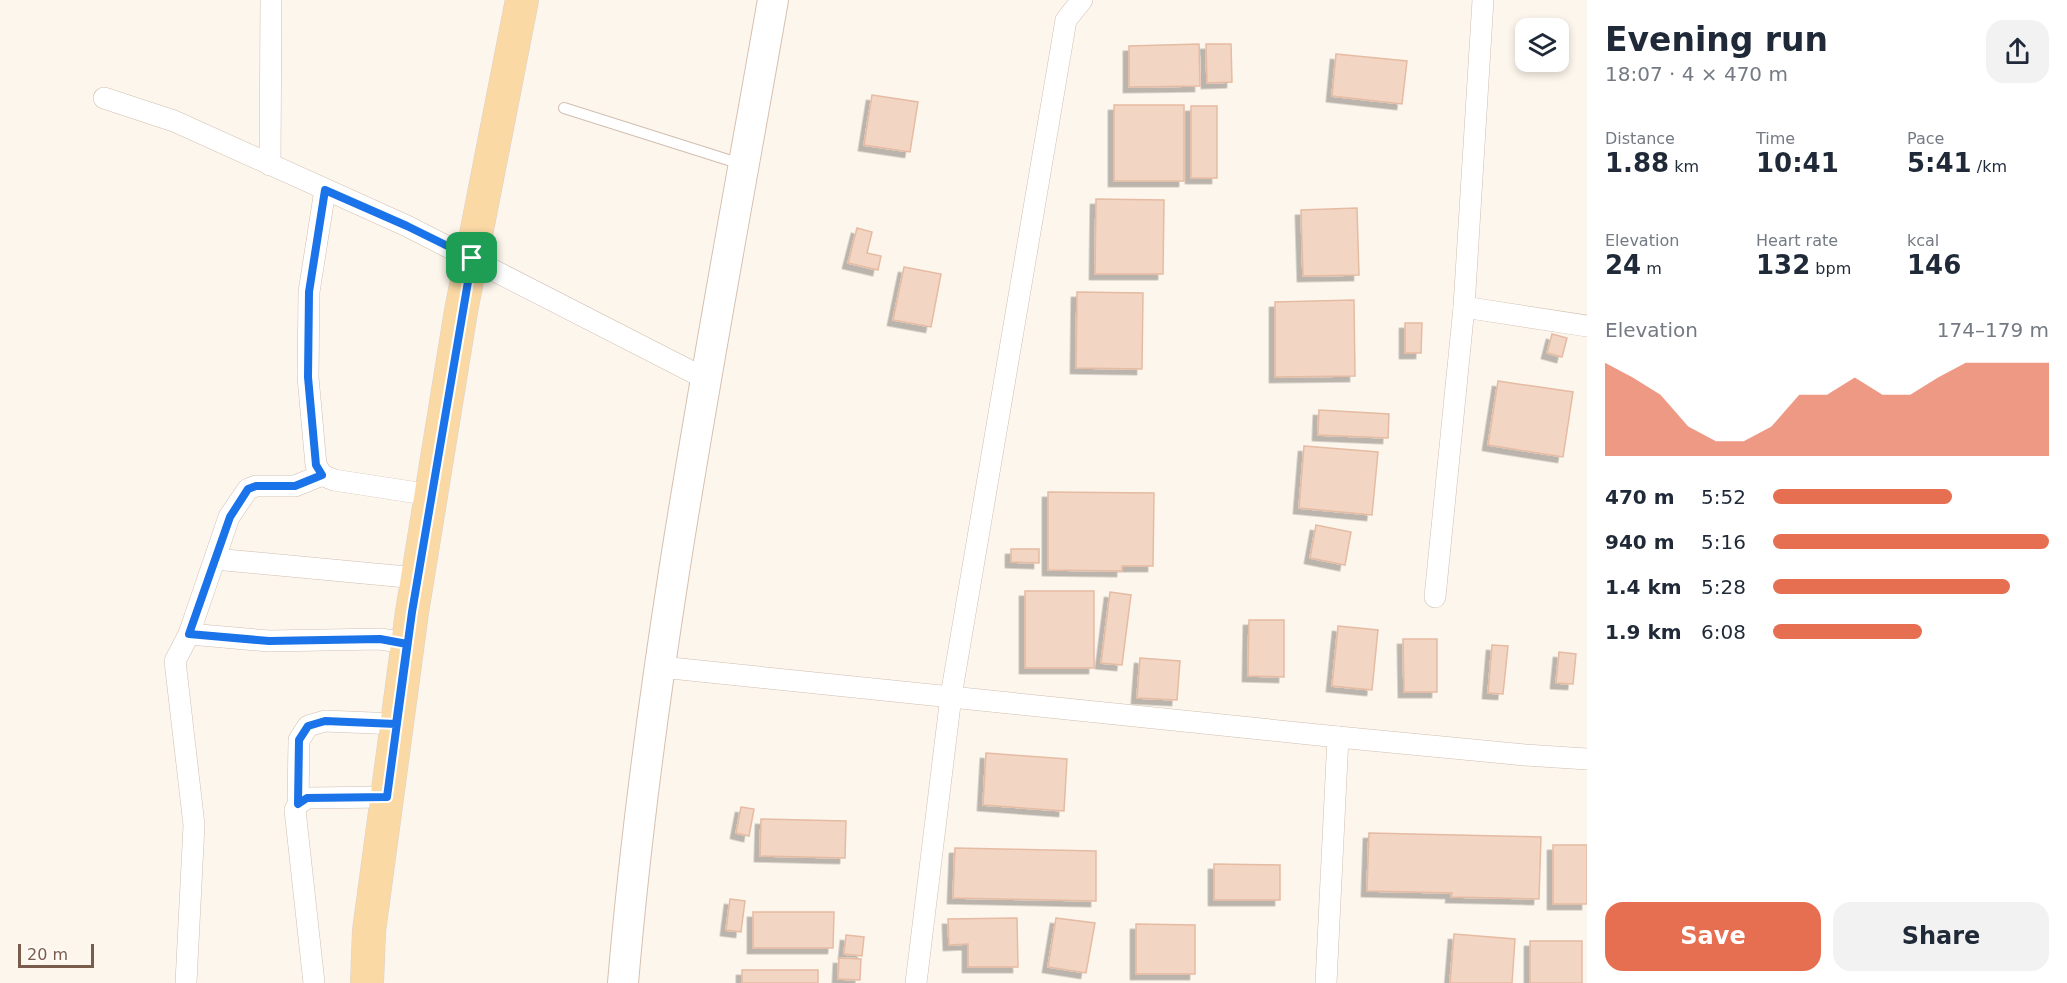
<!DOCTYPE html>
<html lang="en">
<head>
<meta charset="utf-8">
<style>
	:root { --surface:#fff; --page:#f2f2f3; --text:#1f2937; --muted:#747a83; --accent:#e76f51 }
	body { margin:0; font-family:"DejaVu Sans",sans-serif; background:var(--page); color:var(--text); height:100vh; display:flex; flex-direction:column; font-size:22px; white-space:nowrap }
	* { box-sizing:border-box; margin:0 }
	p { font-size:20px; color:var(--muted) }
	.icon { flex:none; width:33px; height:33px; fill:none; stroke:currentColor; stroke-width:2; stroke-linecap:round; stroke-linejoin:round }
	.map { position:relative; flex:1; overflow:hidden }
	.sheet { display:flex; flex-direction:column; background:var(--surface); width:480px }
	.sheet>* { flex:none }
	.tools { position:absolute; left:1515px; top:18px; display:grid; gap:12px }
	.tools a { display:grid; place-items:center; width:54px; height:54px; border-radius:12px; background:var(--surface); box-shadow:0 3px 9px #0003; font-size:30px }
	.scale { position:absolute; left:18px; bottom:15px; width:76px; box-sizing:border-box; padding-left:6px; border:3px solid #7a5c4d; border-top:0; font-size:16px; line-height:21px; white-space:nowrap; color:#7a5c4d; -webkit-text-stroke:4px #fffaf3; paint-order:stroke }
	.pin { position:absolute; display:grid; place-items:center; width:51px; height:51px; color:#fff; margin:-26px; border-radius:12px; box-shadow:0 3px 9px #0006 }
	.round { display:grid; place-items:center; flex:none; width:63px; height:63px; border-radius:18px; background:var(--page) }
	.headline { display:flex; align-items:center; justify-content:space-between; height:102px; padding:0 18px }
	h1 { font-size:33px; font-weight:600; line-height:45px }
	.stats { display:grid; grid-template-columns:repeat(3,1fr); gap:9px; height:102px; padding:6px 18px }
	.stats div { display:grid; align-content:center }
	.stats b { font-size:26px; font-weight:600 }
	.stats small { font-size:16px; font-weight:400 }
	.stats p { font-size:16px }
	.chart { height:168px; padding:12px 18px }
	.chart p { display:flex; justify-content:space-between }
	.chart svg { width:100%; height:108px; margin-top:6px; fill:var(--accent); opacity:.7 }
	.cta { display:flex; gap:12px; margin-top:auto; padding:12px 18px }
	.cta a { flex:1; height:69px; border-radius:18px; background:var(--accent); color:#fff; font-size:24px; font-weight:600; line-height:69px; text-align:center }
	.cta a+a { background:var(--page); color:var(--text) }
	ul { padding:0 18px; list-style:none; font-size:20px }
	li { display:grid; grid-template-columns:96px 72px 1fr; align-items:center; height:45px }
	li i { height:15px; border-radius:8px; background:var(--accent) }
	main { display:flex; flex:1; min-height:0 }
	.map>svg:first-child { display:block }
	.building { fill:#f3d5c3; stroke:#e6bba3; stroke-width:1.5; filter:url(#shadow) }
	.lines { fill:none; stroke-linecap:round; stroke-linejoin:round }
	.lane-casing { stroke:#d1beb0; stroke-width:12 }
	.street-casing { stroke:#d1beb0; stroke-width:22 }
	.secondary-casing { stroke:#d6c0b0; stroke-width:32 }
	.primary-casing { stroke:#dad1cd; stroke-width:34 }
	.lane { stroke:#fff; stroke-width:10 }
	.street { stroke:#fff; stroke-width:21 }
	.secondary { stroke:#fff; stroke-width:30 }
	.primary { stroke:#fbd9a5; stroke-width:33 }
	.route-casing { stroke:#fff; stroke-width:12 }
	.route { stroke:#1a73e8; stroke-width:8 }
</style>
</head>
<body>
<main>
<div class="map">
<svg width="1587" height="983" viewBox="0 0 1587 983">
	<defs>
		<filter id="shadow"><feDropShadow dx="-5.5" dy="5.5" stdDeviation="0" flood-color="#0004"/></filter>
	</defs>
	<rect width="100%" height="100%" fill="#fdf6ec"/>
	<g class="building">
		<path d="M1199,44L1200,86L1129,87V46Z"/>
		<path d="M1206,44H1231L1232,82L1207,83Z"/>
		<path d="M1336,54L1407,61L1402,104L1332,96Z"/>
		<path d="M872,95L918,102L910,152L864,145Z"/>
		<rect x="1114" y="105" width="70" height="76"/>
		<rect x="1191" y="106" width="26" height="72"/>
		<path d="M1096,199L1164,200L1163,274H1095Z"/>
		<path d="M1357,208L1359,275L1303,276L1301,210Z"/>
		<path d="M857,228L872,232L867,253L881,256L878,270L848,263Z"/>
		<path d="M904,267L941,274L931,327L893,320Z"/>
		<path d="M1077,292L1143,293L1142,369L1076,368Z"/>
		<path d="M1354,300L1355,376L1275,377V302Z"/>
		<path d="M1405,323H1422L1421,353H1405Z"/>
		<path d="M1552,334L1567,338L1562,357L1547,353Z"/>
		<path d="M1498,381L1573,392L1563,457L1488,445Z"/>
		<path d="M1319,410L1389,414L1388,438L1318,435Z"/>
		<path d="M1304,446L1378,452L1372,515L1299,508Z"/>
		<path d="M1048,492L1154,493L1153,566H1122V571L1048,570Z"/>
		<path d="M1316,525L1351,532L1345,565L1310,558Z"/>
		<path d="M1011,549H1039V563L1011,562Z"/>
		<rect x="1025" y="591" width="69" height="77"/>
		<path d="M1110,592L1131,595L1122,665L1101,663Z"/>
		<path d="M1249,620H1284V677L1248,676Z"/>
		<path d="M1338,626L1378,630L1372,690L1332,686Z"/>
		<path d="M1403,639H1437V692H1404Z"/>
		<path d="M1492,645L1508,646L1503,694L1488,693Z"/>
		<path d="M1559,652L1576,654L1573,684L1556,683Z"/>
		<path d="M1140,658L1180,661L1177,700L1137,698Z"/>
		<path d="M986,753L1067,759L1064,811L983,805Z"/>
		<path d="M741,807L754,809L749,836L736,833Z"/>
		<path d="M761,819L846,821L845,858L760,856Z"/>
		<path d="M1369,833L1541,837L1539,899L1451,897L1452,893L1367,891Z"/>
		<rect x="1553" y="845" width="34" height="59"/>
		<path d="M955,848L1096,851V901L953,898Z"/>
		<path d="M1214,864L1280,865V900H1214Z"/>
		<path d="M730,899L745,901L741,932L726,930Z"/>
		<path d="M753,912H834L833,948H753Z"/>
		<path d="M1017,918L1018,967H968V944L949,945L948,919Z"/>
		<path d="M1056,918L1095,923L1086,973L1048,967Z"/>
		<path d="M1136,924L1195,925V974H1136Z"/>
		<path d="M1454,934L1515,939L1512,983H1450Z"/>
		<path d="M846,935L864,937L862,956L844,954Z"/>
		<rect x="1530" y="941" width="52" height="42"/>
		<path d="M839,958L861,959L860,980L838,979Z"/>
		<rect x="742" y="970" width="76" height="13"/>
	</g>
	<g class="lines">
		<g class="lane-casing">
			<path id="lane" d="M564,108L741,164"/>
		</g>
		<g class="street-casing">
			<g id="street">
				<path d="M104,98L174,121L407,226L706,379"/>
				<path d="M270,165L271,0"/>
				<path d="M325,190L309,292L308,377L316,465L322,475L334,480L431,495"/>
				<path d="M1464,307L1483,0"/>
				<path d="M215,559L417,578"/>
				<path d="M1435,597L1464,307L1587,326"/>
				<path d="M189,634L269,641L380,639L407,643"/>
				<path d="M661,667L1338,737L1525,755L1587,759"/>
				<path d="M298,804L307,798L387,797"/>
				<path d="M186,983L194,825L175,661L189,634L229,517L248,489L256,486H295L322,475"/>
				<path d="M314,983L295,810L298,804L299,740L308,726L325,721L396,724"/>
				<path d="M916,983L951,696L1066,20L1082,0"/>
				<path d="M1326,983L1338,737"/>
			</g>
		</g>
		<g class="secondary-casing">
			<path id="secondary" d="M623,983C651,653 716,326 773,0"/>
		</g>
		<g class="primary-casing">
			<path id="primary" d="M367,983L369,931L412,612L461,311L522,0"/>
		</g>
		<use href="#lane" class="lane"/>
		<use href="#street" class="street"/>
		<use href="#secondary" class="secondary"/>
		<use href="#primary" class="primary"/>
	</g>
	<g class="lines">
		<g class="route-casing">
			<path id="route" d="M472,258L412,612L387,797L307,798L298,804L299,740L308,726L325,721L396,724L407,644L380,639L269,641L189,634L230,517L248,489L256,486H295L322,475L316,465L308,377L309,292L325,190L407,226L472,258"/>
		</g>
		<use href="#route" class="route"/>
	</g>
</svg>
<div class="tools">
<a><svg class="icon" aria-label="layers" viewBox="0 0 24 24"><path d="M12 4l9 5-9 5-9-5zM3 14l9 5 9-5"/></svg></a>
</div>
<div class="scale">20 m</div>
<div class="pin" style="left:472px;top:258px;background:#1e9e55"><svg class="icon" aria-label="arrive" viewBox="0 0 24 24"><path d="M6 21V4h12l-3 4 3 4H6"/></svg></div>
</div>
<section class="sheet">
<div class="headline"><div><h1>Evening run</h1><p>18:07 · 4 × 470 m</p></div><a class="round"><svg class="icon" aria-label="share" viewBox="0 0 24 24"><path d="M12 15V3M7 8l5-5 5 5M5 13v7h14v-7"/></svg></a></div>
<div class="stats">
<div><p>Distance</p><b>1.88<small> km</small></b></div>
<div><p>Time</p><b>10:41</b></div>
<div><p>Pace</p><b>5:41<small> /km</small></b></div>
</div>
<div class="stats">
<div><p>Elevation</p><b>24<small> m</small></b></div>
<div><p>Heart rate</p><b>132<small> bpm</small></b></div>
<div><p>kcal</p><b>146</b></div>
</div>
<div class="chart"><p><span>Elevation</span>174–179 m</p>
<svg viewBox="0 0 160 44" preserveAspectRatio="none"><path d="M0 44V6L10 12L20 19L30 32L40 38L50 38L60 32L70 19L80 19L90 12L100 19L110 19L120 12L130 6L140 6L150 6L160 6V44z"/></svg>
</div>
<ul>
<li><b>470 m</b>5:52<i style="width:65%"></i></li>
<li><b>940 m</b>5:16<i style="width:100%"></i></li>
<li><b>1.4 km</b>5:28<i style="width:86%"></i></li>
<li><b>1.9 km</b>6:08<i style="width:54%"></i></li>
</ul>
<div class="cta"><a>Save</a><a>Share</a></div>
</section>
</main>
</body>
</html>
